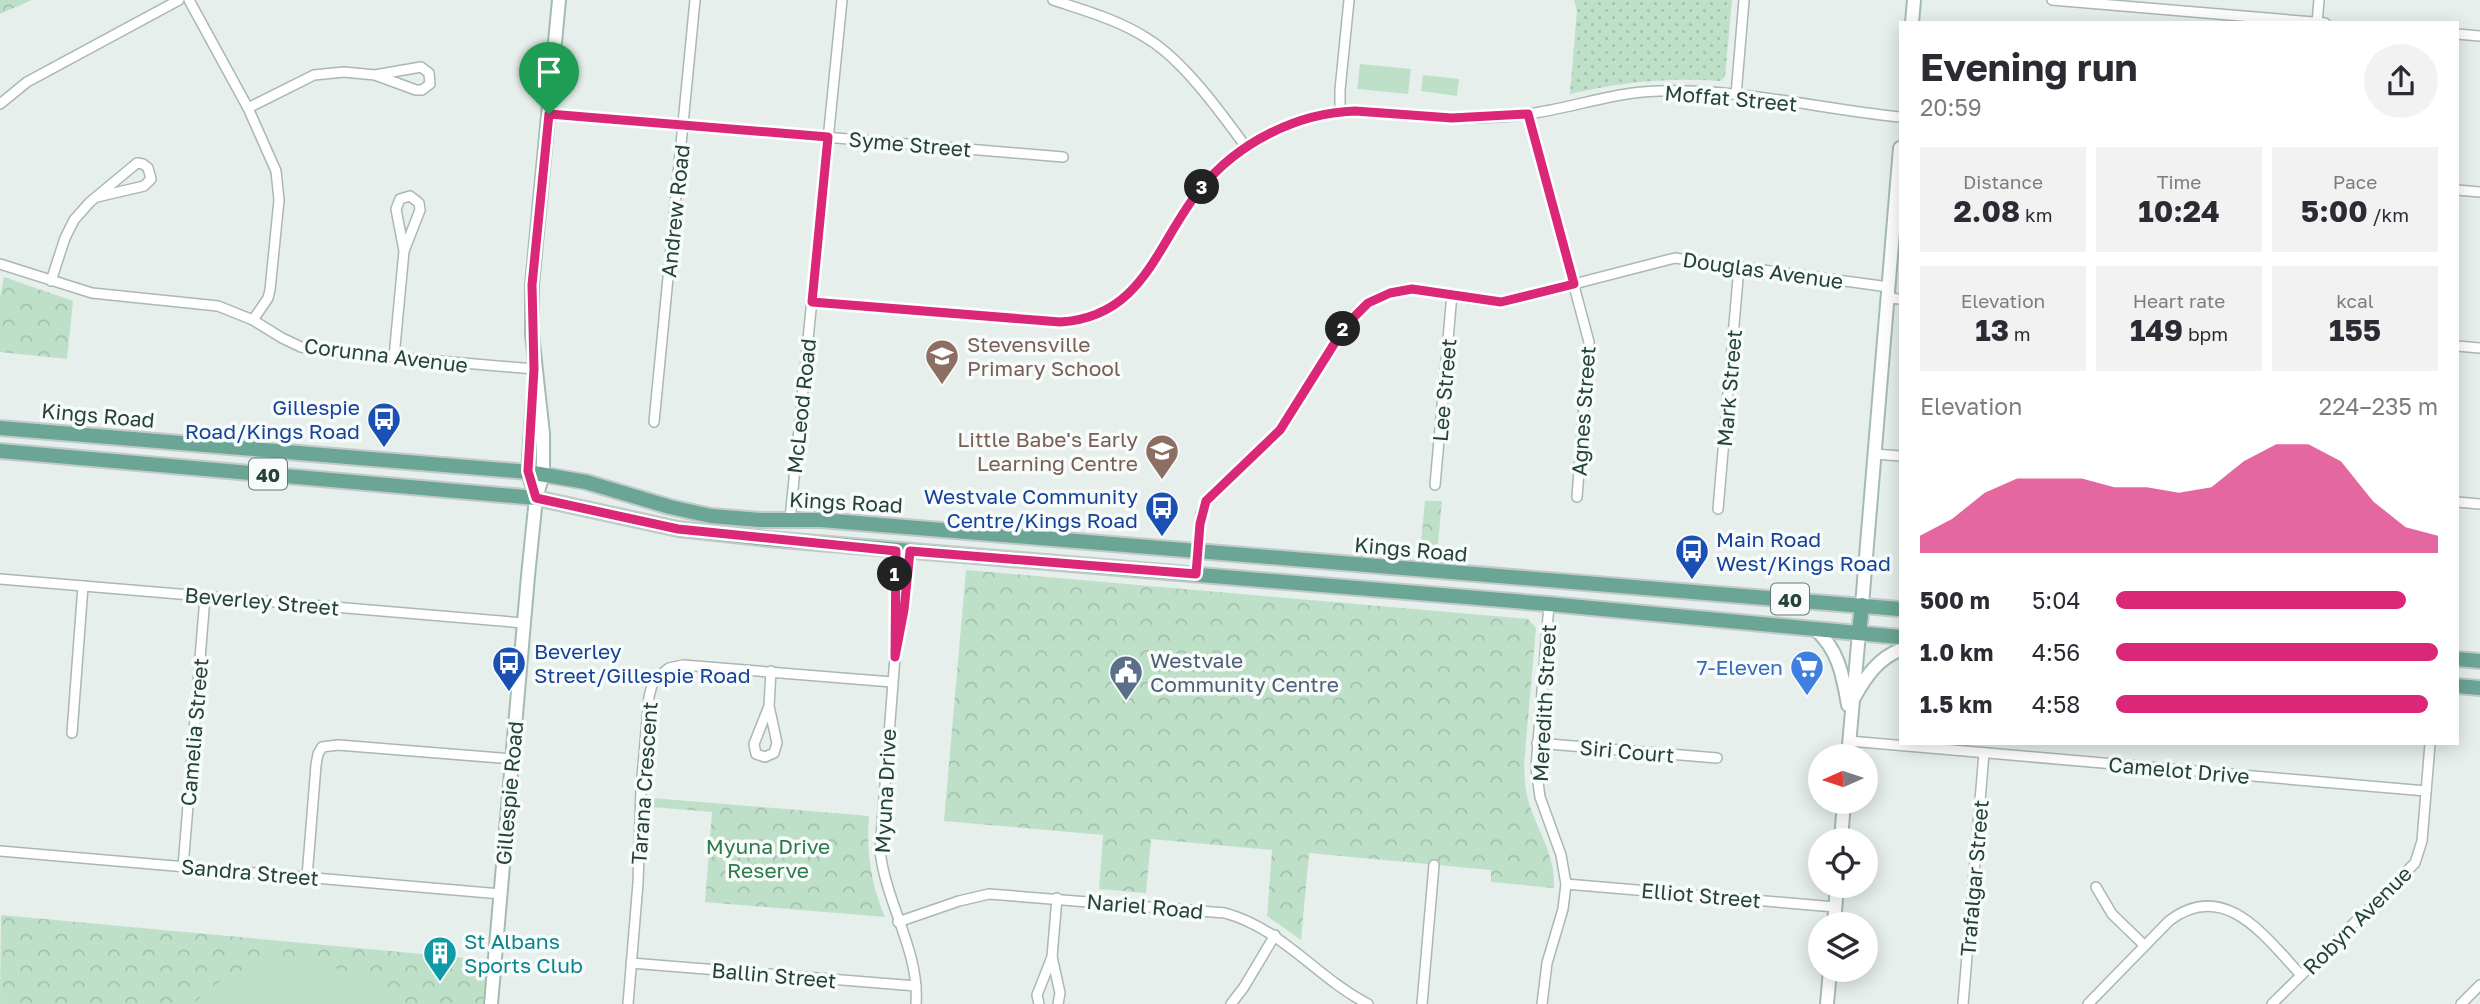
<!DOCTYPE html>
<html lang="en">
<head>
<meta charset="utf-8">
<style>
	:root { --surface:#fff; --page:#f2f2f3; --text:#2b2b33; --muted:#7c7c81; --accent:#db2777 }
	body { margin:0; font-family:"Golos Text",sans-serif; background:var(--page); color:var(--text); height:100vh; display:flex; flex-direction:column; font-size:26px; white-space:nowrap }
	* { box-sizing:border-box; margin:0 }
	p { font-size:23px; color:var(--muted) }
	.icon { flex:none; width:38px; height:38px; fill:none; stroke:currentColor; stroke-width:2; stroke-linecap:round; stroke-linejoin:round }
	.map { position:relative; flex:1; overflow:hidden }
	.sheet { position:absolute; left:1899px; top:21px; width:560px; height:724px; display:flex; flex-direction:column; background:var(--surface); border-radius:0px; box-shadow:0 4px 18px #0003 }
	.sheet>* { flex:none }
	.needle { width:46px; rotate:267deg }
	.tools { position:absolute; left:1808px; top:744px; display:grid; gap:14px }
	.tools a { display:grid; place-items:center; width:70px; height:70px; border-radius:50%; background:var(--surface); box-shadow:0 4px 18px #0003; font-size:35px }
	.pin { position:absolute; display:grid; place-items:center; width:60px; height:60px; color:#fff; margin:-72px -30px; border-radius:50% 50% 50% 0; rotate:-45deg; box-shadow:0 0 7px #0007 }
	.pin .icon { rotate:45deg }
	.km { position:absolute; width:35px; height:35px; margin:-18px; border-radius:50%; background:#222; color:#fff; font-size:19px; line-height:35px; text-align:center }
	.round { display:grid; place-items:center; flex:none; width:74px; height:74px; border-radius:37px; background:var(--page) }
	.overview { display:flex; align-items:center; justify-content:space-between; height:119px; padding:0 21px }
	h1 { font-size:38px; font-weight:700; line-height:52px }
	.figures { display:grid; grid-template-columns:repeat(3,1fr); gap:10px; height:119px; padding:7px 21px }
	.figures div { display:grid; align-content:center; border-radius:0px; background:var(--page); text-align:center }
	.figures b { font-size:30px; font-weight:700 }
	.figures small { font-size:19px; font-weight:400 }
	.figures p { font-size:19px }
	.chart { height:196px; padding:14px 21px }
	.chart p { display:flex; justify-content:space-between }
	.chart svg { width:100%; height:126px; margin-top:7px; fill:var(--accent); opacity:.7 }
	ul { padding:0 21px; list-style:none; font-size:23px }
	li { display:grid; grid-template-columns:112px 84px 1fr; align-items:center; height:52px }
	li i { height:18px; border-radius:9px; background:var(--accent) }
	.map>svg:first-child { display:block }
	.grass { fill:url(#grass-dots) }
	.park { fill:url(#park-crowns) }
	.pitch { fill:#bfe0c8 }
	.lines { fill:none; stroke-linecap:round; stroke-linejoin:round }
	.street-casing { stroke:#a8b8b2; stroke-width:12 }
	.secondary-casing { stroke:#a4bbb3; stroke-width:16 }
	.primary-casing { stroke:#c2cac8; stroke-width:18 }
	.street { stroke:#fff; stroke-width:9 }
	.secondary { stroke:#fff; stroke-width:12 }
	.primary { stroke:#6aa596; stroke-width:14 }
	.route-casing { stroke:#fff; stroke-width:14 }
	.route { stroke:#db2777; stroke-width:9 }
	.labels { text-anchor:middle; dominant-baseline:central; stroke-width:7; stroke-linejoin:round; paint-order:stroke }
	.shield { fill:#f7fbf9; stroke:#637a73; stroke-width:2 }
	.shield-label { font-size:19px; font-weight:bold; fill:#24423a }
	.street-label { font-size:21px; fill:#24423a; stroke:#f7fbf9 }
	.education-label { font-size:21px; fill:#785e54; stroke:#f7fbf9; text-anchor:start }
	.transit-label { font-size:21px; fill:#164399; stroke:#f7fbf9; text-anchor:end }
	.service-label { font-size:21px; fill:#4e5e75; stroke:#f7fbf9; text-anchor:start }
	.shop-label { font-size:21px; fill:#366cbe; stroke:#f7fbf9; text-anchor:end }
	.park-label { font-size:21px; fill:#2d7a4b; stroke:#f7fbf9 }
	.culture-label { font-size:21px; fill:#0d838f; stroke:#f7fbf9; text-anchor:start }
</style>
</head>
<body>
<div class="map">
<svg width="2480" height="1004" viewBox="0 0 2480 1004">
	<defs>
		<pattern id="grass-dots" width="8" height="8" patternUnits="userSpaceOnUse" patternTransform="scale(1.75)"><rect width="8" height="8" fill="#bfe0c8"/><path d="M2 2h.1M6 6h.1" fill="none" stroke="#a4c1ad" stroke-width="1.8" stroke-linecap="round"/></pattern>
		<pattern id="park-crowns" width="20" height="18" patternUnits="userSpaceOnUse" patternTransform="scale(1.75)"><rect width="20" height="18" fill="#bfe0c8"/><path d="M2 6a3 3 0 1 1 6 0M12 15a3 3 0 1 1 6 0" fill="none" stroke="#a4c1ad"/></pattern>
	</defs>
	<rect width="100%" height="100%" fill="#e6efeb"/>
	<path class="grass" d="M1574,0H1732L1725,77L1720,81C1668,77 1620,82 1570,94L1577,11Z"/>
	<g class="park">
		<path d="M0,0H32L0,14Z"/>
		<path d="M4,277L73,301L67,359L0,352V296Z"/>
		<path d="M1425,501H1442L1437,555L1420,554Z"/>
		<path d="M966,570L1528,619L1536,628L1524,765C1525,778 1525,791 1529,803C1538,832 1556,856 1554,888L1491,882V870L1309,853L1301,940L1267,916L1272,850L1151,839L1146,893L1099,889L1103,835L944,821Z"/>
		<path d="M652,798L869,816C866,852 871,884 885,917L705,902L712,812L652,807Z"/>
		<path d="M1,915L487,960L483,1004H0Z"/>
	</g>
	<g class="pitch">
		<path d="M1360,64L1411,69L1408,94L1357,89Z"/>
		<path d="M1423,75L1459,79L1457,96L1421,91Z"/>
		<path d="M292,961C328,962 368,975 391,1004H194C221,974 253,962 292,961Z"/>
	</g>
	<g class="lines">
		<g class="street-casing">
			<g id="street">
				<path d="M189,0L248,108L276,171L279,200L270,290L268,298L253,320"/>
				<path d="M1053,0C1086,11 1119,20 1148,39C1184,61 1221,113 1246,147"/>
				<path d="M2052,0L2325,23"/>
				<path d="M2317,23L2319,0"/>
				<path d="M2457,34L2480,36"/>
				<path d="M1736,95L1744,0"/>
				<path d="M0,104L27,82L179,0"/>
				<path d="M248,108L314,75L344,72L375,75L421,67L429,73L430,84L422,90H416L375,75"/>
				<path d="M1340,111V90L1349,0"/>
				<path d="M549,114L1063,157"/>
				<path d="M1528,114L1589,342L1577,497"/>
				<path d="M2457,190L2480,192"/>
				<path d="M0,264L92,293L218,306L253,320L282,338L301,347L323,351L534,369"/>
				<path d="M51,281L65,238L74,220L90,202L137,163L143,164L148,168L151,179L144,186L97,197"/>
				<path d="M1888,298L1900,299"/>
				<path d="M812,302L1060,322C1148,316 1155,243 1202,187C1223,162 1248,144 1277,130C1342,97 1408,119 1475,118C1493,117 1511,117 1528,114C1572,108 1614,92 1658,91C1740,88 1820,109 1900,117"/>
				<path d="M2457,346L2480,348"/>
				<path d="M394,357L404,251L396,209L400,199L410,196L419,203L420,210L404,251"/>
				<path d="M654,422L695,0"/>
				<path d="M1875,454L1900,456"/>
				<path d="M1435,485L1452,294"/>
				<path d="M2457,502L2480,504"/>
				<path d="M1718,509L1739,267"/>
				<path d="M790,519L842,0"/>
				<path d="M910,551L903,610L895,657L880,850C885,902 920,951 916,1004"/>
				<path d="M1198,551L1201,514L1206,501L1280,430L1352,317C1409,263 1450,308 1512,300L1675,258L1889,287"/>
				<path d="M0,579L524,623"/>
				<path d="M895,634L896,551"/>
				<path d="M769,706L777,743L774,753L765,757L756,754L754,744L769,706L771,671"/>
				<path d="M72,733L83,586"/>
				<path d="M1849,741L2426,791"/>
				<path d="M1537,743L1717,758"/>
				<path d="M0,851L501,894"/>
				<path d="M183,867L205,597"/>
				<path d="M307,877L316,765L318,754L322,747L338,745L512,759"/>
				<path d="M1566,884L1835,907"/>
				<path d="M2096,887L2112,914L2144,945"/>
				<path d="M898,922L959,901L989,894L1225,913C1283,929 1317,978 1368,1004"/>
				<path d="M1052,957L1060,993L1058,1004"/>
				<path d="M631,963L916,986"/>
				<path d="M628,1004L638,883L641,789L649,697L652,685L659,676L669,668L683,665L892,682"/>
				<path d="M1039,1004L1037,995L1052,957L1057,898"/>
				<path d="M1231,1004L1244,987L1275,935"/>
				<path d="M1422,1004L1434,865"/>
				<path d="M1542,1004L1547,963L1563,909L1566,884L1561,855L1540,797L1536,768L1549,604"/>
				<path d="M1963,1004L1984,753"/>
				<path d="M2088,1004L2169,921C2225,878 2266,938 2301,975"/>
				<path d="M2272,1004L2415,863L2422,841L2430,744"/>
				<path d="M2461,1004L2480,985"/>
			</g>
		</g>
		<g class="secondary-casing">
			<g id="secondary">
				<path d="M1912,23L1914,0"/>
				<path d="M533,401L528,472L536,497"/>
				<path d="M1862,605L1900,148"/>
				<path d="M1815,629C1838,649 1843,675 1848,705"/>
				<path d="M1855,696C1866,676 1879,658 1900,650"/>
				<path d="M1848,756L1859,633"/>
				<path d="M1841,840L1844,802"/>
				<path d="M1834,924L1837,886"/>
				<path d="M491,1004L528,576L536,498L543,474V434L532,334V285L559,0"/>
				<path d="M1827,1004L1830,970"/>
			</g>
		</g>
		<g class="primary-casing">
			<g id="primary">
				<path d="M0,428L528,472L586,482L670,507L711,516L760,520H821L1900,609"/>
				<path d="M0,451L536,498L678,529L769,539L1549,604L1900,637"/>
				<path d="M1859,633L1862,605"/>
				<path d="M2457,659L2480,661"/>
				<path d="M2457,686L2480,688"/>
			</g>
		</g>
		<use href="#street" class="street"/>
		<use href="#secondary" class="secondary"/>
		<use href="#primary" class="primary"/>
	</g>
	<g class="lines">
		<g class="route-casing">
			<path id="route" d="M1355,111L1452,118L1528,114L1574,284L1501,302L1412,289L1390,293L1368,303L1346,325L1280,430L1206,501L1200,524L1196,574L910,551L904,610L895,657L896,551L678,529L536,498L528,471L534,369L532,285L549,114L828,137L812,302L1060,322C1144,317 1156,244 1201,188C1238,143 1296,113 1355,111Z"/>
		</g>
		<use href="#route" class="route"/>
	</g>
	<defs>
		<g id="school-pin" transform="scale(1.75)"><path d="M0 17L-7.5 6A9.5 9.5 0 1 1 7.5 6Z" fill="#8d6e63" stroke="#f7fbf9"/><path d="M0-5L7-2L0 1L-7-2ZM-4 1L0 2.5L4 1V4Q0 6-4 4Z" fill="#fff"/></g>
		<g id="bus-pin" transform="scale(1.75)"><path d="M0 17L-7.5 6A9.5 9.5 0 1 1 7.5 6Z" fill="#1a4fb4" stroke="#f7fbf9"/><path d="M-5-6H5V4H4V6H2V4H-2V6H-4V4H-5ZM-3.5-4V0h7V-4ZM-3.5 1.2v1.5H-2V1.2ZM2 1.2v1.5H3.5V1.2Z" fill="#fff"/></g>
		<g id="supermarket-pin" transform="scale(1.75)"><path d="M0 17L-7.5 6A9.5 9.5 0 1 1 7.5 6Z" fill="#3f7fe0" stroke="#f7fbf9"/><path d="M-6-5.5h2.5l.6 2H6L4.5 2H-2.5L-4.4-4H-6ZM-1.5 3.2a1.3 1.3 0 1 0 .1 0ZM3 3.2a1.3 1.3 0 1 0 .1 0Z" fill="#fff"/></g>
		<g id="civic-pin" transform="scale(1.75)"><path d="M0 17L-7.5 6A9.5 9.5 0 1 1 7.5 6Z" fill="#5c6f8a" stroke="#f7fbf9"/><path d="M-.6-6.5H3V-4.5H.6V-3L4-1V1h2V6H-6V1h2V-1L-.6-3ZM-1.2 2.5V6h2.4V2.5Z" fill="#fff"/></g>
		<g id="building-pin" transform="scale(1.75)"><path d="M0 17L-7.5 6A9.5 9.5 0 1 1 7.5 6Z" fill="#0f9aa8" stroke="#f7fbf9"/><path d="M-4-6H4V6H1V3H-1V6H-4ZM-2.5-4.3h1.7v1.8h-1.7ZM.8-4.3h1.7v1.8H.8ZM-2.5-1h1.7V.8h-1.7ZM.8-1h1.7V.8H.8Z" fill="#fff"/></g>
	</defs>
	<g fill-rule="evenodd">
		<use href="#school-pin" x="942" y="356"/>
		<use href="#bus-pin" x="384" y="419"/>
		<use href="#school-pin" x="1162" y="451"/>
		<use href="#bus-pin" x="1162" y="508"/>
		<use href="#bus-pin" x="1692" y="551"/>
		<use href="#bus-pin" x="509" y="663"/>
		<use href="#supermarket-pin" x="1807" y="667"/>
		<use href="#civic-pin" x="1126" y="672"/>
		<use href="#building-pin" x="440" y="953"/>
	</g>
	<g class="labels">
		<g class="shield">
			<rect x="249" y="458.5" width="38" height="31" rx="5"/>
			<rect x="1771" y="583.5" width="38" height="31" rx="5"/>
		</g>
		<g class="shield-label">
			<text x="268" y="474">40</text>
			<text x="1790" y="599">40</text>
		</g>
		<g class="street-label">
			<text transform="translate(1731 98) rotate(5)">Moffat Street</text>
			<text transform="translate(910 144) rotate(5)">Syme Street</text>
			<text transform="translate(675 211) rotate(-84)">Andrew Road</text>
			<text transform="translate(1763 270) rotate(8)">Douglas Avenue</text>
			<text transform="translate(386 355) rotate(7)">Corunna Avenue</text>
			<text transform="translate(1729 388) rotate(-85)">Mark Street</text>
			<text transform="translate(1444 390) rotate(-85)">Lee Street</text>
			<text transform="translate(801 406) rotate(-84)">McLeod Road</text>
			<text transform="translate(1583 411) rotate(-86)">Agnes Street</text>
			<text transform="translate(98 415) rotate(5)">Kings Road</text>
			<text transform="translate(846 502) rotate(3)">Kings Road</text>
			<text transform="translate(1411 549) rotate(5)">Kings Road</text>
			<text transform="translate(262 601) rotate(5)">Beverley Street</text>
			<text transform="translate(1544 703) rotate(-87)">Meredith Street</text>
			<text transform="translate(194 732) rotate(-85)">Camelia Street</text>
			<text transform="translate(1627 751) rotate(5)">Siri Court</text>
			<text transform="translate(2179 770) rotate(5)">Camelot Drive</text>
			<text transform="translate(644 783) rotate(-86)">Tarana Crescent</text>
			<text transform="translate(885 791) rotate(-87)">Myuna Drive</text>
			<text transform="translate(509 793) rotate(-85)">Gillespie Road</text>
			<text transform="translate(250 872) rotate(5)">Sandra Street</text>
			<text transform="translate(1974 878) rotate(-85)">Trafalgar Street</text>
			<text transform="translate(1701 895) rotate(5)">Elliot Street</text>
			<text transform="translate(1145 906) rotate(5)">Nariel Road</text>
			<text transform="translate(2357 920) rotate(-45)">Robyn Avenue</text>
			<text transform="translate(774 975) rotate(5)">Ballin Street</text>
		</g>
		<g class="education-label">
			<text x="967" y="344">Stevensville<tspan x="967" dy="24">Primary School</tspan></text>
			<text x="1138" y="439" text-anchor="end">Little Babe's Early<tspan x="1138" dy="24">Learning Centre</tspan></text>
		</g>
		<g class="transit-label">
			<text x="360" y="407">Gillespie<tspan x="360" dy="24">Road/Kings Road</tspan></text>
			<text x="1138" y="496">Westvale Community<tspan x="1138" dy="24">Centre/Kings Road</tspan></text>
			<text x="1716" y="539" text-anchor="start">Main Road<tspan x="1716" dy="24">West/Kings Road</tspan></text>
			<text x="534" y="651" text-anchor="start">Beverley<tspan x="534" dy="24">Street/Gillespie Road</tspan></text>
		</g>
		<g class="service-label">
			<text x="1150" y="660">Westvale<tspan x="1150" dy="24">Community Centre</tspan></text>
		</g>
		<g class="shop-label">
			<text x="1783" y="667">7-Eleven</text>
		</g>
		<g class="park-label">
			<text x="768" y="846">Myuna Drive<tspan x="768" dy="24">Reserve</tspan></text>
		</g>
		<g class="culture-label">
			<text x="464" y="941">St Albans<tspan x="464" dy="24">Sports Club</tspan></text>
		</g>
	</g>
</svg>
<div class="tools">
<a><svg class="needle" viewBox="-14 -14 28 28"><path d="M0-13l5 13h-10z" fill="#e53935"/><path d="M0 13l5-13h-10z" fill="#7c7c81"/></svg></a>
<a><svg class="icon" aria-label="locate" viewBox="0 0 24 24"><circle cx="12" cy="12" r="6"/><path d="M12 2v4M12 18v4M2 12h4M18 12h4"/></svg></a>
<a><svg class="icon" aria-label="layers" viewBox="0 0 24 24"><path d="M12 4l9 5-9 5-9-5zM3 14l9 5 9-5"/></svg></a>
</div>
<div class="pin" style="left:549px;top:114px;background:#1e9e55"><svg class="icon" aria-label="arrive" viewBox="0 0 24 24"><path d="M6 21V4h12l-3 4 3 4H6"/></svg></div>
<b class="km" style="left:895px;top:574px">1</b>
<b class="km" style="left:1343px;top:329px">2</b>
<b class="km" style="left:1202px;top:187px">3</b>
<section class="sheet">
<div class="overview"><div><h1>Evening run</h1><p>20:59</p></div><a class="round"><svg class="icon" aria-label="share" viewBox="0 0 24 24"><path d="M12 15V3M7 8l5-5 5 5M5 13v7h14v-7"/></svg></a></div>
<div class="figures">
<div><p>Distance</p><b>2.08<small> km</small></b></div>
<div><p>Time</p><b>10:24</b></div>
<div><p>Pace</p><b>5:00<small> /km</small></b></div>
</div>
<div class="figures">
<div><p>Elevation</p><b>13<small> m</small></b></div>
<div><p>Heart rate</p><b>149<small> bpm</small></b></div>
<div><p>kcal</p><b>155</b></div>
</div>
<div class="chart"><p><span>Elevation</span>224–235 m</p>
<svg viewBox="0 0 160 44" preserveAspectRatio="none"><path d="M0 44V38L10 32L20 23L30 18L40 18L50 18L60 21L70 21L80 23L90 21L100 12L110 6L120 6L130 12L140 26L150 35L160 38V44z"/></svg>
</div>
<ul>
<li><b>500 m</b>5:04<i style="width:90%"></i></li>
<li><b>1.0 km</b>4:56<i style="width:100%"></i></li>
<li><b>1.5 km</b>4:58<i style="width:97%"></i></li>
</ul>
</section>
</div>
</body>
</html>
